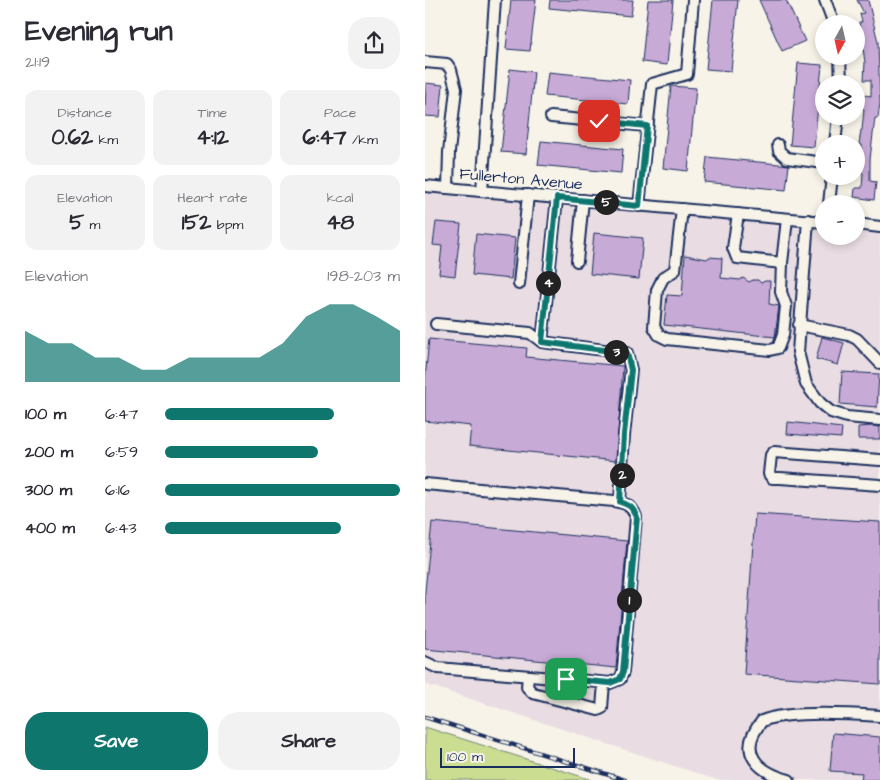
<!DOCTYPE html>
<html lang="en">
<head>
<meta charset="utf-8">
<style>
	:root { --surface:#fff; --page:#f2f2f3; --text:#2b2b33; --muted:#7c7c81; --accent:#0f766e }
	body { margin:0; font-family:"Architects Daughter",sans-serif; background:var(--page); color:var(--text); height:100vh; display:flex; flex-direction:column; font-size:19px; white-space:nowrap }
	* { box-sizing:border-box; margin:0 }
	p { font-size:16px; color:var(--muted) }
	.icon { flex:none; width:28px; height:28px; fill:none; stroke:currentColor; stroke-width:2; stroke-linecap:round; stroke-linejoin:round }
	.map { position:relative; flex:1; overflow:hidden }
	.sheet { display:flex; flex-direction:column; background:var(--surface); width:425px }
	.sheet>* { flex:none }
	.needle { width:32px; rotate:188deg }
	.controls { position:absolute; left:390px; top:15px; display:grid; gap:10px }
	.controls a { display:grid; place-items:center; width:50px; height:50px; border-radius:50%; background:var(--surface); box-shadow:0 2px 8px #0003; font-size:25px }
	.scale { position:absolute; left:15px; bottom:12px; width:135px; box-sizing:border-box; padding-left:5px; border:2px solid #1b2f5e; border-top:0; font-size:14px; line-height:18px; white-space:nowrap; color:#1b2f5e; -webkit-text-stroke:4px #f7f3e8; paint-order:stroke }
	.pin { position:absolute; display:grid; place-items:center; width:42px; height:42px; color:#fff; margin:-21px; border-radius:10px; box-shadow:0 2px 8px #0006 }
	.km { position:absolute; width:25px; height:25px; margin:-12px; border-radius:50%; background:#222; color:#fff; font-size:14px; line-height:25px; text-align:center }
	.round { display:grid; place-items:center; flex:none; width:52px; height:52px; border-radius:20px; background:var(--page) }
	.head { display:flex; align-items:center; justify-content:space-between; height:85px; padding:0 25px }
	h1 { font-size:28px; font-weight:700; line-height:38px }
	.stats { display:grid; grid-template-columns:repeat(3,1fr); gap:8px; height:85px; padding:5px 25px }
	.stats div { display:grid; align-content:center; border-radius:12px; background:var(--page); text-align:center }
	.stats b { font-size:21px; font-weight:700 }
	.stats small { font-size:14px; font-weight:400 }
	.stats p { font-size:14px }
	.chart { height:140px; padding:10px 25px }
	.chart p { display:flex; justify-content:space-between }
	.chart svg { width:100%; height:90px; margin-top:5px; fill:var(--accent); opacity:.7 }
	.action { display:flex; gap:10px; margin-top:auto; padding:10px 25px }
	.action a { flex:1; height:58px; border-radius:20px; background:var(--accent); color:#fff; font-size:20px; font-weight:700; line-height:58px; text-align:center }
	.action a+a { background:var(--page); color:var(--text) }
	ul { padding:0 25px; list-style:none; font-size:16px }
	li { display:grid; grid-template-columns:80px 60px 1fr; align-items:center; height:38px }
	li i { height:12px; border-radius:6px; background:var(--accent) }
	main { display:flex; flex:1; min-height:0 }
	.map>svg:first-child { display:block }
	.built { fill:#e9dde3 }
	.green { fill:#cbdd91; stroke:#738678 }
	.building { fill:#c8aad7; stroke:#1b2f5e }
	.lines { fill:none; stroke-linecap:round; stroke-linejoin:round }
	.minor-casing { stroke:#1b2f5e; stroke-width:14 }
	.minor { stroke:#f7f3e8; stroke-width:10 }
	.rail-casing { stroke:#1b2f5e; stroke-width:4.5 }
	.rail { stroke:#f7f3e8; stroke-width:2.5; stroke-dasharray:8; stroke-linecap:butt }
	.route-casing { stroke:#fff; stroke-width:10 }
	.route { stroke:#0f766e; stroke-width:6 }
	.labels { text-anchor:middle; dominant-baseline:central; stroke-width:5; stroke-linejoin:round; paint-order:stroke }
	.street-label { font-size:16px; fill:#1b2f5e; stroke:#f7f3e8 }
</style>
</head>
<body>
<main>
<section class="sheet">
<div class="head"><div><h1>Evening run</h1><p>21:19</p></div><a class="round"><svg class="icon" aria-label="share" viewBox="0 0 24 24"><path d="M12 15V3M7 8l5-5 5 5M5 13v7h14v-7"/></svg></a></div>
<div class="stats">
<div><p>Distance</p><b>0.62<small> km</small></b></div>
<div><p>Time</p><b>4:12</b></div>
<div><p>Pace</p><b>6:47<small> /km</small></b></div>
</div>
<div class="stats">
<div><p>Elevation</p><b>5<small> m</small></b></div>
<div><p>Heart rate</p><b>152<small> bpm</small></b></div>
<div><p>kcal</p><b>48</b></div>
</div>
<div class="chart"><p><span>Elevation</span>198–203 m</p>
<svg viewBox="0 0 160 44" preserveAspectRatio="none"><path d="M0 44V19L10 25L20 25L30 32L40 32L50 38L60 38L70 32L80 32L90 32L100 32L110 25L120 12L130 6L140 6L150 12L160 19V44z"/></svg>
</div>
<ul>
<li><b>100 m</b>6:47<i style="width:72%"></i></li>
<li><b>200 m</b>6:59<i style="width:65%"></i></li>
<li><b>300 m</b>6:16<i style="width:100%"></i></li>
<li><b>400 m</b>6:43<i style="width:75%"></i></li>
</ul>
<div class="action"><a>Save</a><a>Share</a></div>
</section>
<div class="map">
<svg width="455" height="780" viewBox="0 0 455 780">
	<rect width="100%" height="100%" fill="#f7f3e8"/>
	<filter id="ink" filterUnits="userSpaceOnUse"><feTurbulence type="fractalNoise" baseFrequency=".02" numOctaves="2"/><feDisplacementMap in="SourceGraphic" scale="10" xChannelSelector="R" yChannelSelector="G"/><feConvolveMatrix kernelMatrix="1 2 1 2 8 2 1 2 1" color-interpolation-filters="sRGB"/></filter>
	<g filter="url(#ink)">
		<path class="built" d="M0,190L399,226V236H431V229L455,231V780H292L0,684Z"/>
		<path class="green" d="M0,727L167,780H0Z"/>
		<g class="building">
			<path d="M86,0H111L105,51L81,49Z"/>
			<path d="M125,0H208L206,16L124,8Z"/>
			<path d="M223,0H248L242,65L217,62Z"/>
			<path d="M288,0H313L306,71L281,69Z"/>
			<path d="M334,0H361L380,41L357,51Z"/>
			<path d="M432,0H443L453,42L455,103L453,118H450L445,159V181L451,182L449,200L429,197L430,188H437L438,173L433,172L437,145L434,144L436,130H437L439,109H437L439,95L446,96V80H439L440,62L434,22H437L435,14L439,13Z"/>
			<path d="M373,63L397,65L389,147L365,145Z"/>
			<path d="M85,69L109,72L101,154L76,152Z"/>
			<path d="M123,72L205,80L203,104L120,96Z"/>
			<path d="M1,83L18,85L15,117L0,116Z"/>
			<path d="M246,86L271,88L263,171L238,168Z"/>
			<path d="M116,141L198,149L196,173L113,165Z"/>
			<path d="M282,157L364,165L361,190L279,182Z"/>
			<path d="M11,222L36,224L30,276L14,274L17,246L8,245Z"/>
			<path d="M169,233L218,238L214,279L165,274Z"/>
			<path d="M51,234L90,238L86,279L47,275Z"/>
			<path d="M260,255L282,259L284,257L297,258L296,278L315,280L318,278L324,282L328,280H333L336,283L340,281H345L344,304L354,306L350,337L239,325L242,295L257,296Z"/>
			<path d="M397,337L419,343L413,365L391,359Z"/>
			<path d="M4,339L102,348L101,357L198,366L191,461L44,446L46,426L0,421V379Z"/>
			<path d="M417,372L454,374L452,407L415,404Z"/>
			<path d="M363,422L417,428L416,438L362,434Z"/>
			<path d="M447,426L455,427V439H433V427Z"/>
			<path d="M330,514L455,522V684L319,674Z"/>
			<path d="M7,522L202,541L191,668L0,649V591Z"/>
			<path d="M408,733L455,737V780H436L437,773L405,771Z"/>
		</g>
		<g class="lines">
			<g class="minor-casing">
				<g id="minor">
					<path d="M400,0L409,24"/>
					<path d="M415,56L416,84"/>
					<path d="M0,62L22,64L26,70L31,89L24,152L23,188"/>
					<path d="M126,117L222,126"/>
					<path d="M410,144L413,116"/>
					<path d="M353,145L354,151L362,158L399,163"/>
					<path d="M0,186L399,222"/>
					<path d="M57,191L70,0"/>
					<path d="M404,204L407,176"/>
					<path d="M214,206L227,84L262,74L268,0"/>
					<path d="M257,209L250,270L238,278L232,290L229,327L234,335L242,339L345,350L353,348L358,335L361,306L356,292L357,263"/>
					<path d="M313,214L308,248L312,258L357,263L362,219"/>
					<path d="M383,220L373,352L381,384L395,403L406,412L422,417L455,420"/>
					<path d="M431,224L455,227"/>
					<path d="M152,261L158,200"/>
					<path d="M94,284L103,195"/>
					<path d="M11,324L105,333L117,342L132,198"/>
					<path d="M374,325L424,335L432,339L455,363"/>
					<path d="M117,342L202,353L206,370L199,435L195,502"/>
					<path d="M455,460L349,452L346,455L344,474L347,478H355L455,485"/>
					<path d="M0,484L189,501C201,503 207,505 211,517L198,672L195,679L185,683L13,668L0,662"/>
					<path d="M103,676L102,687L108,693L173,710L177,708L179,683"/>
					<path d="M364,780C333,772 311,752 337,721C362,710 426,714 455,716"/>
				</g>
			</g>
			<use href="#minor" class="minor"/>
			<g class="rail-casing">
				<path id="rail" d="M0,717L200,780"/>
			</g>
			<use href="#rail" class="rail"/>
		</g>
	</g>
	<g class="lines" filter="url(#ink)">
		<g class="route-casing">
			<path id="route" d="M141,679L185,683L195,679L198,672L212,517C208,508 205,505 195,502L199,434L206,370L202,353L117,342L132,198L214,206L222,126L174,121"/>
		</g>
		<use href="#route" class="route"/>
	</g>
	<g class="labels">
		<g class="street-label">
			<text transform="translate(96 179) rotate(5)">Fullerton Avenue</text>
		</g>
	</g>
</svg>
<div class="controls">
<a><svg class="needle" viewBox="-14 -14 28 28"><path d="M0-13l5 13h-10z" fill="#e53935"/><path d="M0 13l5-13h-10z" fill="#7c7c81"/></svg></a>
<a><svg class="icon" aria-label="layers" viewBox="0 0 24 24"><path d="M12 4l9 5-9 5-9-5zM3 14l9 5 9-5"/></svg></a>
<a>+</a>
<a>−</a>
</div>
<div class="scale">100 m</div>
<div class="pin" style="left:141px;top:679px;background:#1e9e55"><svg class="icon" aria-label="arrive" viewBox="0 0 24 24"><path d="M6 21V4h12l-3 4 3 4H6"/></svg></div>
<div class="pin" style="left:174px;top:121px;background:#d93025"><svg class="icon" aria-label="check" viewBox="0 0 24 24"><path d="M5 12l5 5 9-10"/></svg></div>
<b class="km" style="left:204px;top:600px">1</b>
<b class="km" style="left:197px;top:475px">2</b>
<b class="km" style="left:191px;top:352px">3</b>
<b class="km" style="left:123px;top:283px">4</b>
<b class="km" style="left:181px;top:202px">5</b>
</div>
</main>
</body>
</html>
